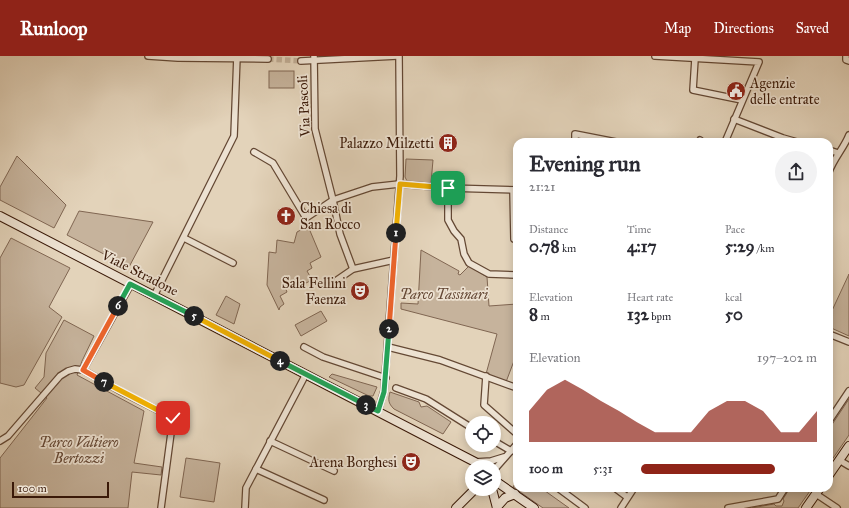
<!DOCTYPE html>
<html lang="en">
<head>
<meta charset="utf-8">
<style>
	:root { --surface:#fff; --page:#f2f2f3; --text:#2b2b33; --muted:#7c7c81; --accent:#8f2418 }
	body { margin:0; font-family:"IM FELL Great Primer",serif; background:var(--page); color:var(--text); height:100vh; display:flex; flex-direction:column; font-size:15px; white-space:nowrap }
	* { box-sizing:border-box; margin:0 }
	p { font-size:13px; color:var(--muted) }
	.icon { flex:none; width:22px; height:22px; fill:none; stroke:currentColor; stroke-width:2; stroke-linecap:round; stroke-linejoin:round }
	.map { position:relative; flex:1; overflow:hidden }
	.drawer { position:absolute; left:513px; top:82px; width:320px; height:354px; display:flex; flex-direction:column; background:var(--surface); border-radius:12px; box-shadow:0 2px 10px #0003 }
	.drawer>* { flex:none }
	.controls { position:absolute; left:465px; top:360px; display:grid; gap:8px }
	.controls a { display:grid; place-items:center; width:36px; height:36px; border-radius:50%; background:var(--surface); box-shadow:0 2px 10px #0003; font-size:20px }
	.scale { position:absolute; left:12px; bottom:10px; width:97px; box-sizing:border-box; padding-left:4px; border:2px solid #3a1908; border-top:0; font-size:11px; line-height:14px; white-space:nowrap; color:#3a1908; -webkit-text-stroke:3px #ede2d2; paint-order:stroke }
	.pin { position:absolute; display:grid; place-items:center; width:34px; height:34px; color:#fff; margin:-17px; border-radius:8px; box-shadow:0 2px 6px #0006 }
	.km { position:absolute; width:20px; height:20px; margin:-10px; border-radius:50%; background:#222; color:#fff; font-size:11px; line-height:20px; text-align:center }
	.round { display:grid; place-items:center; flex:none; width:42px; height:42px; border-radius:21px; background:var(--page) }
	.head { display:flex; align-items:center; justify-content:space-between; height:68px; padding:0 16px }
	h1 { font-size:22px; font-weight:700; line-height:30px }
	.metrics { display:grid; grid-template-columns:repeat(3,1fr); gap:6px; height:68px; padding:4px 16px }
	.metrics div { display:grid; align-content:center }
	.metrics b { font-size:17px; font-weight:700 }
	.metrics small { font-size:11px; font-weight:400 }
	.metrics p { font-size:11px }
	.chart { height:112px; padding:8px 16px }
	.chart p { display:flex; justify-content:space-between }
	.chart svg { width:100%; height:72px; margin-top:4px; fill:var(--accent); opacity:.7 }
	ul { padding:0 16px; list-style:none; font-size:13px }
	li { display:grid; grid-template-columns:64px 48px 1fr; align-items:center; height:30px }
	li i { height:10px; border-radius:5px; background:var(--accent) }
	header { display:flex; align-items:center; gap:24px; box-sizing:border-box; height:56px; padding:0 20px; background:var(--accent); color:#fff }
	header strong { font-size:19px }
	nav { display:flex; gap:22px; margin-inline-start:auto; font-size:14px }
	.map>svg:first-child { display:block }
	.green { fill:#c6b39c; stroke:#806652 }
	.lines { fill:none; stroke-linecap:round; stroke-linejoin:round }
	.street-tunnel { stroke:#c1ae96; stroke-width:5.5; stroke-dasharray:5.5 3; stroke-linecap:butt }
	.street-casing { stroke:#644834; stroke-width:8 }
	.secondary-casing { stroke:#3a1908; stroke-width:10 }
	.street { stroke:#ede2d2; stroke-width:5.5 }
	.secondary { stroke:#ede2d2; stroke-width:8 }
	.split-1-casing { stroke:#fff; stroke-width:8 }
	.split-2-casing { stroke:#fff; stroke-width:8 }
	.split-3-casing { stroke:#fff; stroke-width:8 }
	.split-4-casing { stroke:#fff; stroke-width:8 }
	.split-5-casing { stroke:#fff; stroke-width:8 }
	.split-6-casing { stroke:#fff; stroke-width:8 }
	.split-7-casing { stroke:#fff; stroke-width:8 }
	.split-8-casing { stroke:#fff; stroke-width:8 }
	.split-1 { stroke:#f5b400; stroke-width:5 }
	.split-2 { stroke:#f0652b; stroke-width:5 }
	.split-3 { stroke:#22a559; stroke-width:5 }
	.split-4 { stroke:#22a559; stroke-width:5 }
	.split-5 { stroke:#f5b400; stroke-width:5 }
	.split-6 { stroke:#22a559; stroke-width:5 }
	.split-7 { stroke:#f0652b; stroke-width:5 }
	.split-8 { stroke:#f5b400; stroke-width:5 }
	.labels { text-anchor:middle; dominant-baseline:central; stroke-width:3.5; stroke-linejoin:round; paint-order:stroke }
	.poi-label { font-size:14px; fill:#3a1908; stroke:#ede2d2; text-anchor:end }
	.street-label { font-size:14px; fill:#3a1908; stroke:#ede2d2 }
	.park-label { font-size:14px; font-style:italic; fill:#644734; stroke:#ede2d2 }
</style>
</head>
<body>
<header>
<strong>Runloop</strong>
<nav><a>Map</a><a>Directions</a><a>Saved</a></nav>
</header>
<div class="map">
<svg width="849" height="452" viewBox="0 0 849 452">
	<rect width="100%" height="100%" fill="#e3d3ba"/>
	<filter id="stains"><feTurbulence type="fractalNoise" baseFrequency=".005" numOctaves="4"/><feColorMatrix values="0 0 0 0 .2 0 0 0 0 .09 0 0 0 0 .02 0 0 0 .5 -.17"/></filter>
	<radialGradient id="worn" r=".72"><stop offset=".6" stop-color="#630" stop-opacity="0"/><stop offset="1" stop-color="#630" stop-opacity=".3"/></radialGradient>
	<g class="green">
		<rect x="269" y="15" width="25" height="17"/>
		<path d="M17,100L66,149L54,172L0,144V131Z"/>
		<path d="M406,103L433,104L431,127L407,125L405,121Z"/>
		<path d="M79,155L153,166L129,211L67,179Z"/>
		<path d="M308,170L321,201L310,207L312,212L307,215L312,224L304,228L302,224L296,227L295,225L285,231L287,236L280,240L284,248L280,251L279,254L267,229L269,196L276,197L277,184L294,187L297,176Z"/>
		<path d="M11,182L70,212L49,251L62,261L24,329L16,331L0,327V202Z"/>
		<path d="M421,194L459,215L458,218L460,219L469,210L487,221L489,250L517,248V297L506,326L486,318L497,278L401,253V247L418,248Z"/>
		<path d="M849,218V280L829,271V261Z"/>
		<path d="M226,240L240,248L234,268L216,259Z"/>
		<path d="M321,255L327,265L301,280L295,269Z"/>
		<path d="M64,264L94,280L82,305L77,319L144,355L134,407L162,411L161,419L132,416L128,452H0V402L47,342L35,332L44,321L46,297Z"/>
		<path d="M332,318L377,331L373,340H369L329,321Z"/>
		<path d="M390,336L419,346L421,351L427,350L451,366L443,378L394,353C388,347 388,344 390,336Z"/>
		<path d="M849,343V379L829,408V373Z"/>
		<path d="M186,402L220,407L214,446L180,441Z"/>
		<path d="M517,425V432H541L569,452H543L513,431Z"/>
		<path d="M790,432H812L798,452H752L774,448L776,450H782L784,445L783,443Z"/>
	</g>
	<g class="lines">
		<path class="street-tunnel" d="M268,3L301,5"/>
		<g class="street-casing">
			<g id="street">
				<path d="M148,0L178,2L268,3"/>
				<path d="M314,0L315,73L333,144L340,178L353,213"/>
				<path d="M655,0L759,6L725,86"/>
				<path d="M846,0V4L849,5"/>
				<path d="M695,3L693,34L742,44"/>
				<path d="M301,5L397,0"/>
				<path d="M734,63L783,82L797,86"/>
				<path d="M575,86V78L616,86"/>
				<path d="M699,86L700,84"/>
				<path d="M829,94L838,97"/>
				<path d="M254,96L273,107L306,162L333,144L372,131L399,128L448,132L517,134"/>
				<path d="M829,116C834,102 844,92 849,79"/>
				<path d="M448,132V164L454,175L461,183L464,198L469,207L489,218L517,219"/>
				<path d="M513,134L514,183H517"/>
				<path d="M184,182L233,207"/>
				<path d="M337,224L353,213L394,204"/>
				<path d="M154,240L234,80L237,0"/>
				<path d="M829,278L849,286"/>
				<path d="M304,291L323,301L386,322"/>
				<path d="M388,291L440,304L517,332"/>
				<path d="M83,314L131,228"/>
				<path d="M486,320L484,349L517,378"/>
				<path d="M396,332L426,343L472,372"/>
				<path d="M378,355L384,335L400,120L399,0"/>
				<path d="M829,365L849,335"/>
				<path d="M0,385L8,380L60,320L68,315L75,313L83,314L122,336L173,362L161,452"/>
				<path d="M270,385L334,415"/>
				<path d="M494,385L511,395"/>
				<path d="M839,404L849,410"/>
				<path d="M475,406L491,405L504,401"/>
				<path d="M256,413L324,444"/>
				<path d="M494,414L517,388"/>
				<path d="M558,432L585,452"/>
				<path d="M615,432L627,441"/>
				<path d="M816,438L837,452"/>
				<path d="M245,452L246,432L306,318"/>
				<path d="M621,452L634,432"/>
				<path d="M728,452L778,443L785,432"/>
			</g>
		</g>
		<g class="secondary-casing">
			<g id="secondary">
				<path d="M0,160L475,406L480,411"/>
				<path d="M829,419L849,390"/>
				<path d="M494,424L534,452"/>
				<path d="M492,433L497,452"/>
				<path d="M497,451L505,442L515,438"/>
				<path d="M456,452L475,433"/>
				<path d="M806,452L820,432"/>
			</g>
		</g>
		<use href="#street" class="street"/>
		<use href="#secondary" class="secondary"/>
	</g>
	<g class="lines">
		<g class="split-1-casing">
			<path id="split-1" d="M396,177L400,128L448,132"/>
		</g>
		<g class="split-2-casing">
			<path id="split-2" d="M389,273L396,177"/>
		</g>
		<g class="split-3-casing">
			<path id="split-3" d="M366,349L378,355L384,336L389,273"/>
		</g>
		<g class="split-4-casing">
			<path id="split-4" d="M280,305L366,349"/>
		</g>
		<g class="split-5-casing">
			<path id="split-5" d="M194,260L280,305"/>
		</g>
		<g class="split-6-casing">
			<path id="split-6" d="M118,250L130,228L194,260"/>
		</g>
		<g class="split-7-casing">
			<path id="split-7" d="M104,326L83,314L118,250"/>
		</g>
		<g class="split-8-casing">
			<path id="split-8" d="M104,326L173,362"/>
		</g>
		<use href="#split-1" class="split-1"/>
		<use href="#split-2" class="split-2"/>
		<use href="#split-3" class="split-3"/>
		<use href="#split-4" class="split-4"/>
		<use href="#split-5" class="split-5"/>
		<use href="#split-6" class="split-6"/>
		<use href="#split-7" class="split-7"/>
		<use href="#split-8" class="split-8"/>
	</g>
	<defs>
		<g id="civic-disc" transform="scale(1)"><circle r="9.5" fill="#8f2418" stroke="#ede2d2"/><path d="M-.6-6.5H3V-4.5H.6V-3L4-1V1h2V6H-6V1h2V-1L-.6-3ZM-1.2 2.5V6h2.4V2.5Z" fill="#fff"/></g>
		<g id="building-disc" transform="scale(1)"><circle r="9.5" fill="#8f2418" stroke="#ede2d2"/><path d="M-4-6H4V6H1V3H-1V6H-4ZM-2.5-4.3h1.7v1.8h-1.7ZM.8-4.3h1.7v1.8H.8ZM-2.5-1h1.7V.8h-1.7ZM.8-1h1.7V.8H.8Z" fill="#fff"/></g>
		<g id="church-disc" transform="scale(1)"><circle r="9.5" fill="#8f2418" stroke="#ede2d2"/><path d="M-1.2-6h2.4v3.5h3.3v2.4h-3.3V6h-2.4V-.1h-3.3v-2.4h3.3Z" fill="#fff"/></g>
		<g id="theatre-disc" transform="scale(1)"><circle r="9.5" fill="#8f2418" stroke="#ede2d2"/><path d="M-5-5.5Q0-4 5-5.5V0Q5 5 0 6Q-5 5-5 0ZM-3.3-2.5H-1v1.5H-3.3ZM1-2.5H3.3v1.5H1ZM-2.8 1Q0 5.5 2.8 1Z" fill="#fff"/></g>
	</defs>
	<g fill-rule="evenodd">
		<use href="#civic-disc" x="736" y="35"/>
		<use href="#building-disc" x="448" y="87"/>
		<use href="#church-disc" x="286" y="160"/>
		<use href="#theatre-disc" x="360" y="235"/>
		<use href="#theatre-disc" x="411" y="406"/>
	</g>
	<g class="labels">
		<g class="poi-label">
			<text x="750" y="27" text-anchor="start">Agenzie<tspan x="750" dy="16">delle entrate</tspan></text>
			<text x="434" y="87">Palazzo Milzetti</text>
			<text x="300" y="152" text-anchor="start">Chiesa di<tspan x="300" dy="16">San Rocco</tspan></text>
			<text x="346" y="227">Sala Fellini<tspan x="346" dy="16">Faenza</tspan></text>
			<text x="397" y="406">Arena Borghesi</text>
		</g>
		<g class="street-label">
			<text transform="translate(304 50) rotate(-93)">Via Pascoli</text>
			<text transform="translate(140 217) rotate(27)">Viale Stradone</text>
		</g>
		<g class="park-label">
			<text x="444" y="238">Parco Tassinari</text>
			<text x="79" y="386">Parco Valtiero<tspan x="79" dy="16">Bertozzi</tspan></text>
		</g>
	</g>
	<rect width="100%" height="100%" filter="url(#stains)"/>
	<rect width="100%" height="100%" fill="url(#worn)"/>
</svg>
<div class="controls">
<a><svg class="icon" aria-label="locate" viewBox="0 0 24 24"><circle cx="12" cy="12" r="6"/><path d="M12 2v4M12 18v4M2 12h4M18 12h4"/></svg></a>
<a><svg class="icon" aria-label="layers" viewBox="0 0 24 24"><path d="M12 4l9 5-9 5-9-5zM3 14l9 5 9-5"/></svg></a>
</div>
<div class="scale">100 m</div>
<div class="pin" style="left:448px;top:132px;background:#1e9e55"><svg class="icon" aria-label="arrive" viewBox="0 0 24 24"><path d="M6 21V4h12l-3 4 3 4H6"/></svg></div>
<div class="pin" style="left:173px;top:362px;background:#d93025"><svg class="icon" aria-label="check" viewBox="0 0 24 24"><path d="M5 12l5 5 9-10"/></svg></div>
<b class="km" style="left:396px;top:177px">1</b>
<b class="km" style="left:389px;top:273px">2</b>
<b class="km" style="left:366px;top:349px">3</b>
<b class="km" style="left:280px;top:305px">4</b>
<b class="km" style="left:194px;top:260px">5</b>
<b class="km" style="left:118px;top:250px">6</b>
<b class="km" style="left:104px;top:326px">7</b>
<section class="drawer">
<div class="head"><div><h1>Evening run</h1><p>21:21</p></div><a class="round"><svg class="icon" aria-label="share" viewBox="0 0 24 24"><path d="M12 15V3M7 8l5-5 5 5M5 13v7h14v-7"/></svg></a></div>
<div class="metrics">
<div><p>Distance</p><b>0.78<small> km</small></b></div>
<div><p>Time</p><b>4:17</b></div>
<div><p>Pace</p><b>5:29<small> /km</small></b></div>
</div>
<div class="metrics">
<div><p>Elevation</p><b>8<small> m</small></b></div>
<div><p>Heart rate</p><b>132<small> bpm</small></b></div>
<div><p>kcal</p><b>50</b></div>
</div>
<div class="chart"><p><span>Elevation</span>197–202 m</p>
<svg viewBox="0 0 160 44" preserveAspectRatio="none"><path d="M0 44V25L10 12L20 6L30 12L40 19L50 25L60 32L70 38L80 38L90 38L100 25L110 19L120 19L130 25L140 38L150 38L160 25V44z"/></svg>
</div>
<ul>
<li><b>100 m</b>5:31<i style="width:76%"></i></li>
</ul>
</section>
</div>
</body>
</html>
